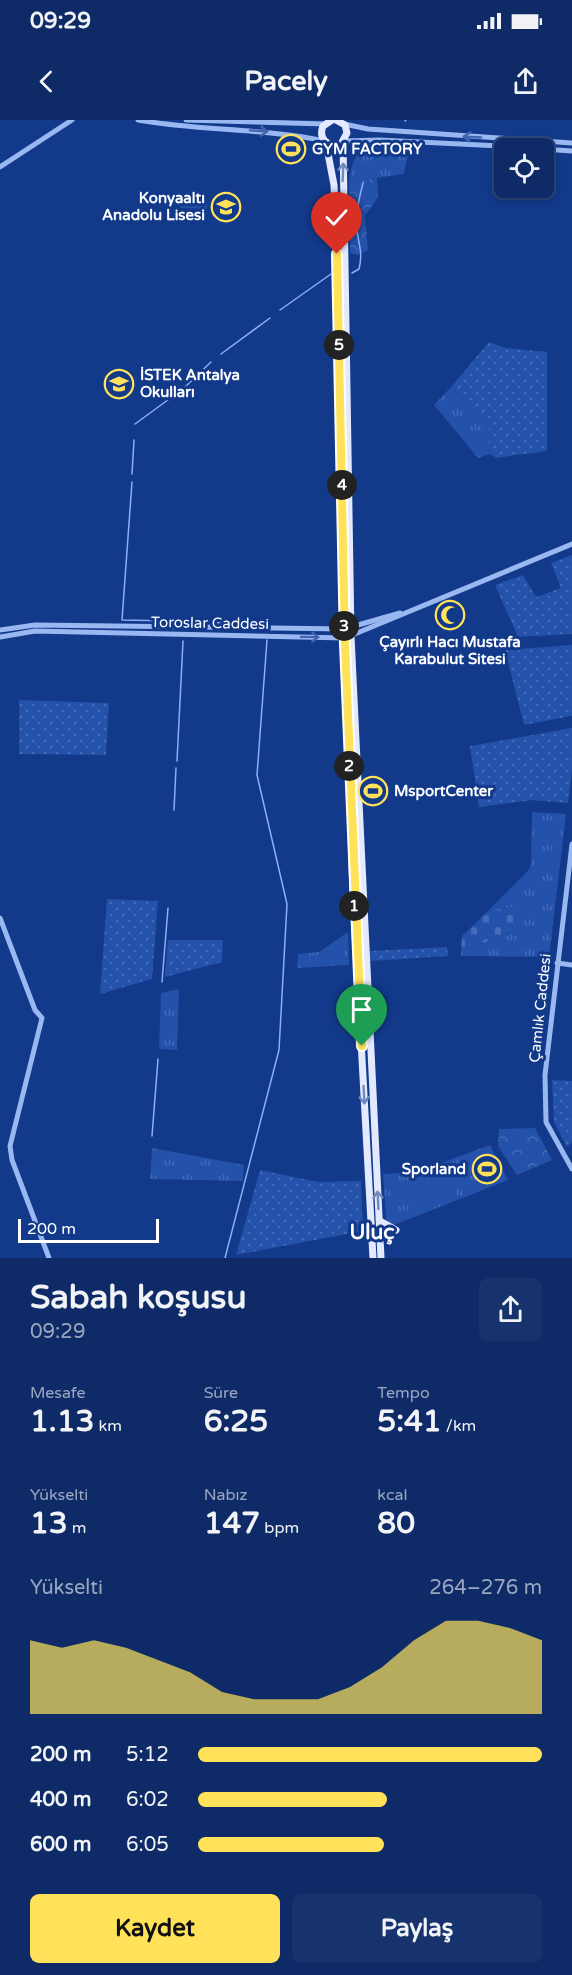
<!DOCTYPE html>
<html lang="tr">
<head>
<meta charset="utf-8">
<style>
	:root { --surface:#0e2b68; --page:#17336e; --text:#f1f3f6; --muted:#9ba7c0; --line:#2e477c; --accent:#ffe259 }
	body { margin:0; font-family:"Varela Round",sans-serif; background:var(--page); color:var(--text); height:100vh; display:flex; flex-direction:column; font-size:22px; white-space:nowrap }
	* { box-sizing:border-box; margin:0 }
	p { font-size:20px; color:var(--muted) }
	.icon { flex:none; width:33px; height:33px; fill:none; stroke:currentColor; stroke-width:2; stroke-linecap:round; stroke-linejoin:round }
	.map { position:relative; height:1138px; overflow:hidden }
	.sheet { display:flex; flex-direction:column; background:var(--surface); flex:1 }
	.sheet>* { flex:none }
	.tools { position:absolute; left:494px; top:18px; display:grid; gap:12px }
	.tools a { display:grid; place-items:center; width:60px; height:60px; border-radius:9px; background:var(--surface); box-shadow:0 3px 9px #0003,0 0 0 2px var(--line); font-size:30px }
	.scale { position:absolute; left:18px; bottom:15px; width:141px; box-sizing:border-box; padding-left:6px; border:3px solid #fff; border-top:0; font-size:16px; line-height:21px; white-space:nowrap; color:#fff; -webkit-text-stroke:4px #12398a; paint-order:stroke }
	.pin { position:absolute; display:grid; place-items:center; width:51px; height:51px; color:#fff; margin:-62px -26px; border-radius:50% 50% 50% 0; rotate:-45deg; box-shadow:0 0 6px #0007 }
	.pin .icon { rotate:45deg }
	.km { position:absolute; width:30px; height:30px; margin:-15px; border-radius:50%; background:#222; color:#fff; font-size:16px; line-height:30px; text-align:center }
	.round { display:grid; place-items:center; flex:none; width:63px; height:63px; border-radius:9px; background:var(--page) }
	.overview { display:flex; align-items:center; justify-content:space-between; height:102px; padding:0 30px }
	h1 { font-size:33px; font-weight:700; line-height:45px }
	.metrics { display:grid; grid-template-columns:repeat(3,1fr); gap:9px; height:102px; padding:6px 30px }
	.metrics div { display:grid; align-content:center }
	.metrics b { font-size:30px; font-weight:700 }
	.metrics small { font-size:16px; font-weight:400 }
	.metrics p { font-size:16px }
	.chart { height:168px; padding:12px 30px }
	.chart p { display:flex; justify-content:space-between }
	.chart svg { width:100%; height:108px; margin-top:6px; fill:var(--accent); opacity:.7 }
	.cta { display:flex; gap:12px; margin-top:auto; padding:12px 30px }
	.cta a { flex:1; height:69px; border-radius:9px; background:var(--accent); color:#111; font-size:24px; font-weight:700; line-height:69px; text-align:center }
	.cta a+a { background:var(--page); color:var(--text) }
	ul { padding:0 30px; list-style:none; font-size:20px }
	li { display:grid; grid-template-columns:96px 72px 1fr; align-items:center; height:45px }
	li i { height:15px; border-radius:8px; background:var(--accent) }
	.status { display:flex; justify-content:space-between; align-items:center; height:42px; padding:0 30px; background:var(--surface); direction:ltr }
	.status svg { height:16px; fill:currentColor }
	header { display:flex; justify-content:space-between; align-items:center; height:78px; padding:0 30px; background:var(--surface); font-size:27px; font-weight:700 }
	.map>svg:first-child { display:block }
	.grass { fill:url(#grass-dots) }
	.forest { fill:url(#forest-crowns) }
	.cemetery { fill:url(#cemetery-stones) }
	.park { fill:url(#park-tufts) }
	.pitch { fill:#2451aa }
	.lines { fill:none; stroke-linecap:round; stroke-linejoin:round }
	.stream { stroke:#8bb0f4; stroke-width:1.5 }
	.minor { stroke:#99b7f1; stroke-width:5 }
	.major { stroke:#e3eaff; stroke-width:7 }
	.oneway { stroke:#4165ae }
	.oneway2 { stroke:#7089bf }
	.route-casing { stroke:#fff; stroke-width:12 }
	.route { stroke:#ffe259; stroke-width:8 }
	.labels { text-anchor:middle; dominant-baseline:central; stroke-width:6; stroke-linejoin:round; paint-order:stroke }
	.poi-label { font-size:15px; font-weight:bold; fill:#fff; stroke:#12398a; text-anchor:start }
	.street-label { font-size:15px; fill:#fff; stroke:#12398a }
	.district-label { font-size:21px; font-weight:bold; fill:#fff; stroke:#12398a }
</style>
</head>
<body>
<div class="status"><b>09:29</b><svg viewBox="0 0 49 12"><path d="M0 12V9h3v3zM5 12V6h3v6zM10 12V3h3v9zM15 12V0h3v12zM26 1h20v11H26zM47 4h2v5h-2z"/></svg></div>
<header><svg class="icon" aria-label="back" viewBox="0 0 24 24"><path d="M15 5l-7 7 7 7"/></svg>Pacely<svg class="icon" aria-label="share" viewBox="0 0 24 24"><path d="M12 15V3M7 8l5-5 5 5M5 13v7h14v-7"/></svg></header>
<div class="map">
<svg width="572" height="1138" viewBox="0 0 572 1138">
	<defs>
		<pattern id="grass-dots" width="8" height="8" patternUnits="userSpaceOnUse" patternTransform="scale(1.5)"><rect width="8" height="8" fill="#2451aa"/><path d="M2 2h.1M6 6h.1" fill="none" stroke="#456bb7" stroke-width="1.8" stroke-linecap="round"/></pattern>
		<pattern id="forest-crowns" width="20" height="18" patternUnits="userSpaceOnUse" patternTransform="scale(1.5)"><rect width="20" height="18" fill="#2451aa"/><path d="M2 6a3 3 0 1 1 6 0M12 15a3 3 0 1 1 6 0" fill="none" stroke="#456bb7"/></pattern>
		<pattern id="cemetery-stones" width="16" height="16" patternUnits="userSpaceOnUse" patternTransform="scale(1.5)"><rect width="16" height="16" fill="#2451aa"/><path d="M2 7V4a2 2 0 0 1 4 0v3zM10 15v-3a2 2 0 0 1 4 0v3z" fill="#456bb7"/></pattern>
		<pattern id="park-tufts" width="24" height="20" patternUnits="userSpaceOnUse" patternTransform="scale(1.5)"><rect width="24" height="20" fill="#2451aa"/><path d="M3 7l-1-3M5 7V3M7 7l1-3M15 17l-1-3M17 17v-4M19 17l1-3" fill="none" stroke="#456bb7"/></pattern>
	</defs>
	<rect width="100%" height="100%" fill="#12398a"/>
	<g class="grass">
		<path d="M489,222L506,228L547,232V331L496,338L490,334L489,308L451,267Z"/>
		<path d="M572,435V514L518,517L495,465L523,455L536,477L561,468L551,443Z"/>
		<path d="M572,525V596L524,605L505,530Z"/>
		<path d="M19,580L109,583L106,635L19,634Z"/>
		<path d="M572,608V649L568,683L532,680L479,687L470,626Z"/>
		<path d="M107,779L158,781L152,859L100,874Z"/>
		<path d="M168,820H223L222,842L165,857Z"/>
		<path d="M447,827L448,836L369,841V831Z"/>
		<path d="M552,960L572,961V1022L567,1027L554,1002Z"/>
		<path d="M260,1050L319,1062L361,1061L363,1111L236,1135Z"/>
	</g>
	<g class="forest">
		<path d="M377,58L378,77L365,96L368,130L358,135L350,133L349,62Z"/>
		<path d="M535,1008L552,1040L517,1055L498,1026L499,1009Z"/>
	</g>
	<path class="cemetery" d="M519,787L517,810L461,832L462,816L489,790Z"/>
	<g class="park">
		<path d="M369,27L409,28L404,54L349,62C351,46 354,33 369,27Z"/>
		<path d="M451,267L489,308L490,334L478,338L434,285Z"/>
		<path d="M532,692L566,694L549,837L461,836V832L517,810L518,787L489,790L528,751L531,744Z"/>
		<path d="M348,812L349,845L297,848L298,834L319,832Z"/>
		<path d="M179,869L177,930L159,929L161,873Z"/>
		<path d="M490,1025L508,1060L394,1105L386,1100L383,1054L417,1052Z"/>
		<path d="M152,1028L244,1045L243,1061L150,1059Z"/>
	</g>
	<g class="pitch">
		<path d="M181,74H207V89L180,88Z"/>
		<path d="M444,1045L458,1077L441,1084L427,1052Z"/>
		<path d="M424,1054L437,1086L419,1093L406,1061Z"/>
	</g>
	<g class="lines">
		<g class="stream">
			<path d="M405,1L406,0"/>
			<path d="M352,153L359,149C363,134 359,125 357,111C355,94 359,79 363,63"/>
			<path d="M280,190L331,154"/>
			<path d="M221,234L270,198"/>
			<path d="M185,267L211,242"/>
			<path d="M135,304L176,274"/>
			<path d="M132,354L134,320"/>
			<path d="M132,362L122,500L175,501"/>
			<path d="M183,501L267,505"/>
			<path d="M177,641L183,521"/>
			<path d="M174,690L176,648"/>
			<path d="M162,862L168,788"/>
			<path d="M152,1016L158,939"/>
			<path d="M225,1138L279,930L287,784L257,655L267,520"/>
		</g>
		<g class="minor">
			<path d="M138,0C200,11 263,8 325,21"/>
			<path d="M186,0L325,4"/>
			<path d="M344,4L368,9L572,23"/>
			<path d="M344,21L379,20L541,28"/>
			<path d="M543,29L572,31"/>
			<path d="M0,47L72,0"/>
			<path d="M0,510L35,505L344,509L400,493"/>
			<path d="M0,517L35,511L345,518L572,424"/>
			<path d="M572,724L545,955L546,1002L572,1049"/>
			<path d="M0,798L35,890L42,898L10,1026L12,1040L49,1138"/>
			<path d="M557,843L572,845"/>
		</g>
		<g class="major">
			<path d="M332,0L323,6C318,19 328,28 341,24L347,13L345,5L336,0"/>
			<path d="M343,22L351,516L381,1138"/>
			<path d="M326,23L334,65L337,134L345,518L353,776L373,1138"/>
			<path d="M380,1101L396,1110"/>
		</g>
	</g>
	<defs><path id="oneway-shaft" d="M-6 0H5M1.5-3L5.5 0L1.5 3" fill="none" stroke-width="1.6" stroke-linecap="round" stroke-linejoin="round" transform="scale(1.5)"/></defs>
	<g class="oneway">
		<use href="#oneway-shaft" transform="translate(259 11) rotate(4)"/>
		<use href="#oneway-shaft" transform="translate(472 17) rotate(-177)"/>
		<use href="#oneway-shaft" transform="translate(310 517) rotate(1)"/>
	</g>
	<g class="oneway2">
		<use href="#oneway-shaft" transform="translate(343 52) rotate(-88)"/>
		<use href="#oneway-shaft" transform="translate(364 975) rotate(87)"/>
		<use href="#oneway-shaft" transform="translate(378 1080) rotate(-93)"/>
	</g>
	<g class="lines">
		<g class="route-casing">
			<path id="route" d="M337,134L345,524L362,926"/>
		</g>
		<use href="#route" class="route"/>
	</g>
	<defs>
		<g id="stadium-ring" transform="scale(1.5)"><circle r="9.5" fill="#12398a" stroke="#ffe259" stroke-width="1.5"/><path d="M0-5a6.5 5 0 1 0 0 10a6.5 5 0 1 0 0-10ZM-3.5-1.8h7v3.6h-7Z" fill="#ffe259"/></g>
		<g id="school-ring" transform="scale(1.5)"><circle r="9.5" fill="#12398a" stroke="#ffe259" stroke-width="1.5"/><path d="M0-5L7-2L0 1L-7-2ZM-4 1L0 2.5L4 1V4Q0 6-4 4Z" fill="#ffe259"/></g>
		<g id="mosque-ring" transform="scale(1.5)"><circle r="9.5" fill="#12398a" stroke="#ffe259" stroke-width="1.5"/><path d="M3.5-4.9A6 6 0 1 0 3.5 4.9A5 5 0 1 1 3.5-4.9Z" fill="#ffe259"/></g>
	</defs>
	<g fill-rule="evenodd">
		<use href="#stadium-ring" x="291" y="29"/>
		<use href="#school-ring" x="226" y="87"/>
		<use href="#school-ring" x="119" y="264"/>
		<use href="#mosque-ring" x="450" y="495"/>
		<use href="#stadium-ring" x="373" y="671"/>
		<use href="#stadium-ring" x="487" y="1049"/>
	</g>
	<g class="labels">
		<g class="poi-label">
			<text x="312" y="29">GYM FACTORY</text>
			<text x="205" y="78" text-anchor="end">Konyaaltı<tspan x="205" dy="17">Anadolu Lisesi</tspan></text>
			<text x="140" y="255">İSTEK Antalya<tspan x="140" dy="17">Okulları</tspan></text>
			<text x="450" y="522" text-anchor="middle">Çayırlı Hacı Mustafa<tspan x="450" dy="17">Karabulut Sitesi</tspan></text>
			<text x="394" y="671">MsportCenter</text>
			<text x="466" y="1049" text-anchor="end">Sporland</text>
		</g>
		<g class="street-label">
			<text transform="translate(210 503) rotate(1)">Toroslar Caddesi</text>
			<text transform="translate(540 888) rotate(-84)">Çamlık Caddesi</text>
		</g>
		<g class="district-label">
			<text x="372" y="1112">Uluç</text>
		</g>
	</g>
</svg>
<div class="tools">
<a><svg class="icon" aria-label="locate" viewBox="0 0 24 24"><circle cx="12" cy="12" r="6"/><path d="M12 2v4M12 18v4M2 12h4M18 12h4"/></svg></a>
</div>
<div class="scale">200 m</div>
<div class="pin" style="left:362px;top:926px;background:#1e9e55"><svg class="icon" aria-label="arrive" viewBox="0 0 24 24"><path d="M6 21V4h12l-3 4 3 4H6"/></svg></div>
<div class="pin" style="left:337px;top:134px;background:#d93025"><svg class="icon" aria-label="check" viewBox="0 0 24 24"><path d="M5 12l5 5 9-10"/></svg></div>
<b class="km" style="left:354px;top:786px">1</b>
<b class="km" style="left:349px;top:646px">2</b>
<b class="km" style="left:344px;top:506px">3</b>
<b class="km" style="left:342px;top:365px">4</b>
<b class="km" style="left:339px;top:225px">5</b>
</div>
<section class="sheet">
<div class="overview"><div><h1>Sabah koşusu</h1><p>09:29</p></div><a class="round"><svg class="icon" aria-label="share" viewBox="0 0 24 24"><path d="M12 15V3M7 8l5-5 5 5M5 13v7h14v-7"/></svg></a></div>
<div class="metrics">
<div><p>Mesafe</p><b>1.13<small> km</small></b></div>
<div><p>Süre</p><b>6:25</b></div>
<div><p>Tempo</p><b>5:41<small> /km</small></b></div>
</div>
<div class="metrics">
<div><p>Yükselti</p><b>13<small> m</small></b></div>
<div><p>Nabız</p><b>147<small> bpm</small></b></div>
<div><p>kcal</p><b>80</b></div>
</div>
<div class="chart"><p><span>Yükselti</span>264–276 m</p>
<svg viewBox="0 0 160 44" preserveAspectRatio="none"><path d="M0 44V14L10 17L20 14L30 17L40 22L50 27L60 35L70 38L80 38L90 38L100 33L110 25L120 14L130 6L140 6L150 9L160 14V44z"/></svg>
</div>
<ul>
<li><b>200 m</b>5:12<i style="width:100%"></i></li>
<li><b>400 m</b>6:02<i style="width:55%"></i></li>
<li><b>600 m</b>6:05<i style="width:54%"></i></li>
</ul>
<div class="cta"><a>Kaydet</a><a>Paylaş</a></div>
</section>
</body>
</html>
